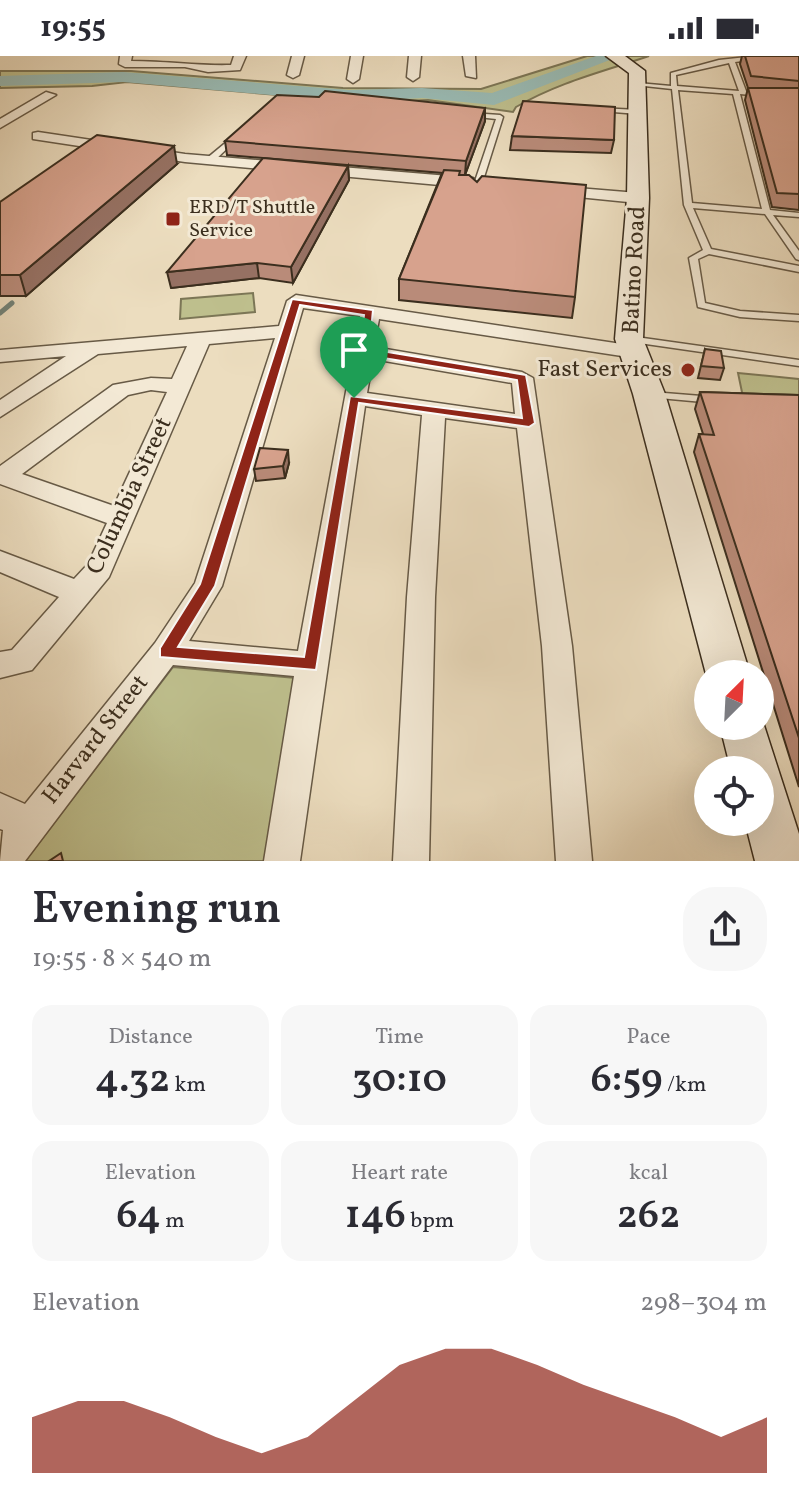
<!DOCTYPE html>
<html lang="en">
<head>
<meta charset="utf-8">
<style>
	:root { --surface:#fff; --page:#f7f7f7; --text:#2b2b33; --muted:#7c7c81; --accent:#8f2418 }
	body { margin:0; font-family:Vollkorn,serif; background:var(--page); color:var(--text); height:100vh; display:flex; flex-direction:column; font-size:30px; white-space:nowrap }
	* { box-sizing:border-box; margin:0 }
	p { font-size:26px; color:var(--muted) }
	.icon { flex:none; width:44px; height:44px; fill:none; stroke:currentColor; stroke-width:2; stroke-linecap:round; stroke-linejoin:round }
	.map { position:relative; height:805px; overflow:hidden }
	.panel { display:flex; flex-direction:column; background:var(--surface); flex:1 }
	.panel>* { flex:none }
	.needle { width:52px; rotate:24deg }
	.tools { position:absolute; left:694px; top:604px; display:grid; gap:16px }
	.tools a { display:grid; place-items:center; width:80px; height:80px; border-radius:50%; background:var(--surface); box-shadow:0 8px 32px #0002; font-size:40px }
	.pin { position:absolute; display:grid; place-items:center; width:68px; height:68px; color:#fff; margin:-82px -34px; border-radius:50% 50% 50% 0; rotate:-45deg; box-shadow:0 0 8px #0007 }
	.pin .icon { rotate:45deg }
	.round { display:grid; place-items:center; flex:none; width:84px; height:84px; border-radius:32px; background:var(--page) }
	.head { display:flex; align-items:center; justify-content:space-between; height:136px; padding:0 32px }
	h1 { font-size:44px; font-weight:600; line-height:60px }
	.figures { display:grid; grid-template-columns:repeat(3,1fr); gap:12px; height:136px; padding:8px 32px }
	.figures div { display:grid; align-content:center; border-radius:20px; background:var(--page); text-align:center }
	.figures b { font-size:40px; font-weight:600 }
	.figures small { font-size:22px; font-weight:400 }
	.figures p { font-size:22px }
	.chart { height:224px; padding:16px 32px }
	.chart p { display:flex; justify-content:space-between }
	.chart svg { width:100%; height:144px; margin-top:8px; fill:var(--accent); opacity:.7 }
	.status { display:flex; justify-content:space-between; align-items:center; height:56px; padding:0 40px; background:var(--surface); direction:ltr }
	.status svg { height:22px; fill:currentColor }
	.map>svg:first-child { display:block }
	.green { fill:#bebf8d; stroke:#7c7656; stroke-width:2 }
	.lines { fill:none; stroke-linecap:round; stroke-linejoin:round }
	.stream { stroke:#738379; stroke-width:5 }
	.river { fill:#99bbb5; fill-rule:evenodd }
	.lane-casing { stroke:#675a46; stroke-width:3 }
	.street-casing { stroke:#675a46; stroke-width:3 }
	.secondary-casing { stroke:#3b2e1e; stroke-width:3 }
	.lane { fill:#f3e9d5; fill-rule:evenodd }
	.street { fill:#f3e9d5; fill-rule:evenodd }
	.secondary { fill:#f3e9d5; fill-rule:evenodd }
	.wall { fill:#b98b79; stroke:#3b2e1e; stroke-width:2 }
	.shaded-wall { fill:#967163; stroke:#3b2e1e; stroke-width:2 }
	.building { fill:#d7a28d; stroke:#3b2e1e; stroke-width:2 }
	.route { fill:#8f2418; stroke:#fff; stroke-width:2; fill-rule:evenodd }
	.poi-dot { fill:#8f2418; stroke:#f3e9d5; stroke-width:3 }
	.labels { text-anchor:middle; dominant-baseline:central; stroke-width:6; stroke-linejoin:round; paint-order:stroke }
	.far-poi-label { font-size:20px; fill:#3b2e1e; stroke:#f3e9d5; text-anchor:start }
	.street-label { font-size:24px; fill:#3b2e1e; stroke:#f3e9d5 }
	.poi-label { font-size:24px; fill:#3b2e1e; stroke:#f3e9d5; text-anchor:end }
</style>
</head>
<body>
<div class="status"><b>19:55</b><svg viewBox="0 0 49 12"><path d="M0 12V9h3v3zM5 12V6h3v6zM10 12V3h3v9zM15 12V0h3v12zM26 1h20v11H26zM47 4h2v5h-2z"/></svg></div>
<div class="map">
<svg width="799" height="805" viewBox="0 0 799 805">
	<rect width="100%" height="100%" fill="#ecddbf"/>
	<filter id="stains"><feTurbulence type="fractalNoise" baseFrequency=".0025" numOctaves="4"/><feColorMatrix values="0 0 0 0 .2 0 0 0 0 .09 0 0 0 0 .02 0 0 0 .5 -.17"/></filter>
	<radialGradient id="worn" r=".72"><stop offset=".6" stop-color="#630" stop-opacity="0"/><stop offset="1" stop-color="#630" stop-opacity=".3"/></radialGradient>
	<g class="green">
		<path d="M587,0H649C602,16 559,26 516,51L513,56L428,44L386,46L278,39L127,26L92,30L0,32V15H131L343,32L481,33Z"/>
		<path d="M253,237L255,256L180,263L181,243Z"/>
		<path d="M738,317L799,323V347L743,341Z"/>
		<path d="M173,611L296,622L264,805H25Z"/>
	</g>
	<g class="lines">
		<path class="stream" d="M0,257L12,247"/>
		<path class="river" d="M596,0H620L494,49L422,42L349,46L123,26L0,30V20L123,16L349,34L422,32L492,37Z"/>
		<g class="lane-casing">
			<g id="lane">
				<path d="M756,0L758,3L735,6L746,35L765,38L762,40L740,38L770,154L799,157V161L773,159L799,195V204L796,203L765,158L693,152L711,193L799,210V216L709,198L698,203L705,247L740,255L799,259V265L740,261L698,251L689,202L703,194L684,149L672,33L635,29L638,27L671,30V17L719,4ZM729,7L739,35L677,30L676,19ZM678,34L733,38L762,153L692,147Z"/>
				<path d="M599,52L638,54L641,56L638,58L601,55L599,54Z"/>
				<path d="M471,57L500,59L503,61L479,137L475,139L471,137L496,63L469,60V58Z"/>
				<path d="M235,79L240,80L212,107H206V103Z"/>
				<path d="M629,280L799,304V310L625,285L624,283Z"/>
				<path d="M652,336L714,341L720,344L714,347L648,341L647,339Z"/>
			</g>
		</g>
		<g class="street-casing">
			<g id="street">
				<path d="M120,0H132L131,5C165,5 198,10 231,9L234,0H246L240,14L208,16L185,11H125L119,8Z"/>
				<path d="M292,0H304L299,19L293,22L287,19Z"/>
				<path d="M351,0H363L359,23L353,27L347,23Z"/>
				<path d="M409,0H421L419,21L413,25L407,21Z"/>
				<path d="M463,0H475L476,22L466,20Z"/>
				<path d="M46,36L56,39L0,72V63Z"/>
				<path d="M38,76L185,98L473,122L481,127L473,132L185,106L33,83V77Z"/>
				<path d="M553,130L638,137L646,142L638,147L548,138V132Z"/>
				<path d="M296,239L635,290L645,296L635,302L379,263L374,291L522,316L533,322L572,590L592,805H556L542,590L517,372L445,362L435,541L429,805H393L407,541L422,359L365,350L300,805H264L294,620L173,609L25,805H0L3,774L0,773V737L25,748L155,587L195,527L275,282L209,288L109,521L32,614L0,622V596L12,594L59,541L0,516V495L74,523L88,508L107,467L0,428V410L113,329L151,322L172,323L187,290L98,298L0,361V344L66,300L0,306V294L279,270L287,245ZM303,252L360,260L298,595L189,585L222,530ZM373,303L512,327L515,358L367,337ZM151,334L167,336L114,450L22,418L128,339Z"/>
			</g>
		</g>
		<g class="secondary-casing">
			<g id="secondary">
				<path d="M606,0H625L645,15L649,142L643,283L665,338L750,618H708V622L706,618L633,338L615,283L627,142L629,17Z"/>
				<path d="M760,657L799,778V805H755L745,766H760V714H731L720,670H760Z"/>
			</g>
		</g>
		<use href="#lane" class="lane"/>
		<use href="#street" class="street"/>
		<use href="#secondary" class="secondary"/>
	</g>
	<g class="wall">
		<path d="M742,0H799V154L772,151L745,44L748,32L740,8Z"/>
		<path d="M485,52V65L465,119L575,241L572,262L399,244V223L442,117L227,99L225,85Z"/>
		<path d="M512,80L614,84L611,97L510,94Z"/>
		<path d="M177,108L26,240H0V146Z"/>
		<path d="M348,110L349,124L293,227L259,222L171,232Z"/>
		<path d="M705,293L724,312L720,324L698,322Z"/>
		<path d="M700,336L799,339V731L694,396L699,378H703L695,353Z"/>
		<path d="M289,407L285,422L256,425L254,413Z"/>
	</g>
	<g class="shaded-wall">
		<path d="M485,52V65L465,119L466,105Z"/>
		<path d="M174,90L177,108L26,240L20,219Z"/>
		<path d="M348,110L349,124L293,227L291,211Z"/>
		<path d="M257,207L259,222L171,232L167,216Z"/>
		<path d="M288,394L289,407L285,422L283,410Z"/>
	</g>
	<g class="building">
		<path d="M745,0H799V25L751,20Z"/>
		<path d="M748,32H799V138L777,137Z"/>
		<path d="M325,35L485,52L466,105L225,85L277,39L319,41Z"/>
		<path d="M523,45L615,51L614,84L512,80Z"/>
		<path d="M97,79L174,90L20,219H0V146Z"/>
		<path d="M263,102L348,110L291,211L257,207L167,216Z"/>
		<path d="M444,114L460,115L459,119H469L477,126L482,120L586,129L575,241L399,223Z"/>
		<path d="M705,293L721,295L724,312L701,310Z"/>
		<path d="M700,336L799,339V682L699,378L714,379Z"/>
		<path d="M260,392L288,394L283,410L254,413Z"/>
		<path d="M61,797L63,805H49Z"/>
	</g>
	<path class="route" d="M292,243L373,254L369,293L526,319L535,367L529,371L359,347L316,614L160,601V592L200,528ZM300,249L364,259L359,298L517,324L522,362L350,340L304,601L178,591L215,530Z"/>
	<g class="poi-dot">
		<rect x="165" y="155" width="16" height="16" rx="4"/>
		<circle cx="688" cy="314" r="8"/>
	</g>
	<g class="labels">
		<g class="far-poi-label">
			<text x="189" y="152">ERD/T Shuttle<tspan x="189" dy="23">Service</tspan></text>
		</g>
		<g class="street-label">
			<text transform="translate(635 214) rotate(-87)">Batino Road</text>
			<text transform="translate(130 440) rotate(-65)">Columbia Street</text>
			<text transform="translate(96 684) rotate(-52)">Harvard Street</text>
		</g>
		<g class="poi-label">
			<text x="672" y="314">Fast Services</text>
		</g>
	</g>
	<rect width="100%" height="100%" filter="url(#stains)"/>
	<rect width="100%" height="100%" fill="url(#worn)"/>
</svg>
<div class="tools">
<a><svg class="needle" viewBox="-14 -14 28 28"><path d="M0-13l5 13h-10z" fill="#e53935"/><path d="M0 13l5-13h-10z" fill="#7c7c81"/></svg></a>
<a><svg class="icon" aria-label="locate" viewBox="0 0 24 24"><circle cx="12" cy="12" r="6"/><path d="M12 2v4M12 18v4M2 12h4M18 12h4"/></svg></a>
</div>
<div class="pin" style="left:354px;top:342px;background:#1e9e55"><svg class="icon" aria-label="arrive" viewBox="0 0 24 24"><path d="M6 21V4h12l-3 4 3 4H6"/></svg></div>
</div>
<section class="panel">
<div class="head"><div><h1>Evening run</h1><p>19:55 · 8 × 540 m</p></div><a class="round"><svg class="icon" aria-label="share" viewBox="0 0 24 24"><path d="M12 15V3M7 8l5-5 5 5M5 13v7h14v-7"/></svg></a></div>
<div class="figures">
<div><p>Distance</p><b>4.32<small> km</small></b></div>
<div><p>Time</p><b>30:10</b></div>
<div><p>Pace</p><b>6:59<small> /km</small></b></div>
</div>
<div class="figures">
<div><p>Elevation</p><b>64<small> m</small></b></div>
<div><p>Heart rate</p><b>146<small> bpm</small></b></div>
<div><p>kcal</p><b>262</b></div>
</div>
<div class="chart"><p><span>Elevation</span>298–304 m</p>
<svg viewBox="0 0 160 44" preserveAspectRatio="none"><path d="M0 44V27L10 22L20 22L30 27L40 33L50 38L60 33L70 22L80 11L90 6L100 6L110 11L120 17L130 22L140 27L150 33L160 27V44z"/></svg>
</div>
</section>
</body>
</html>
